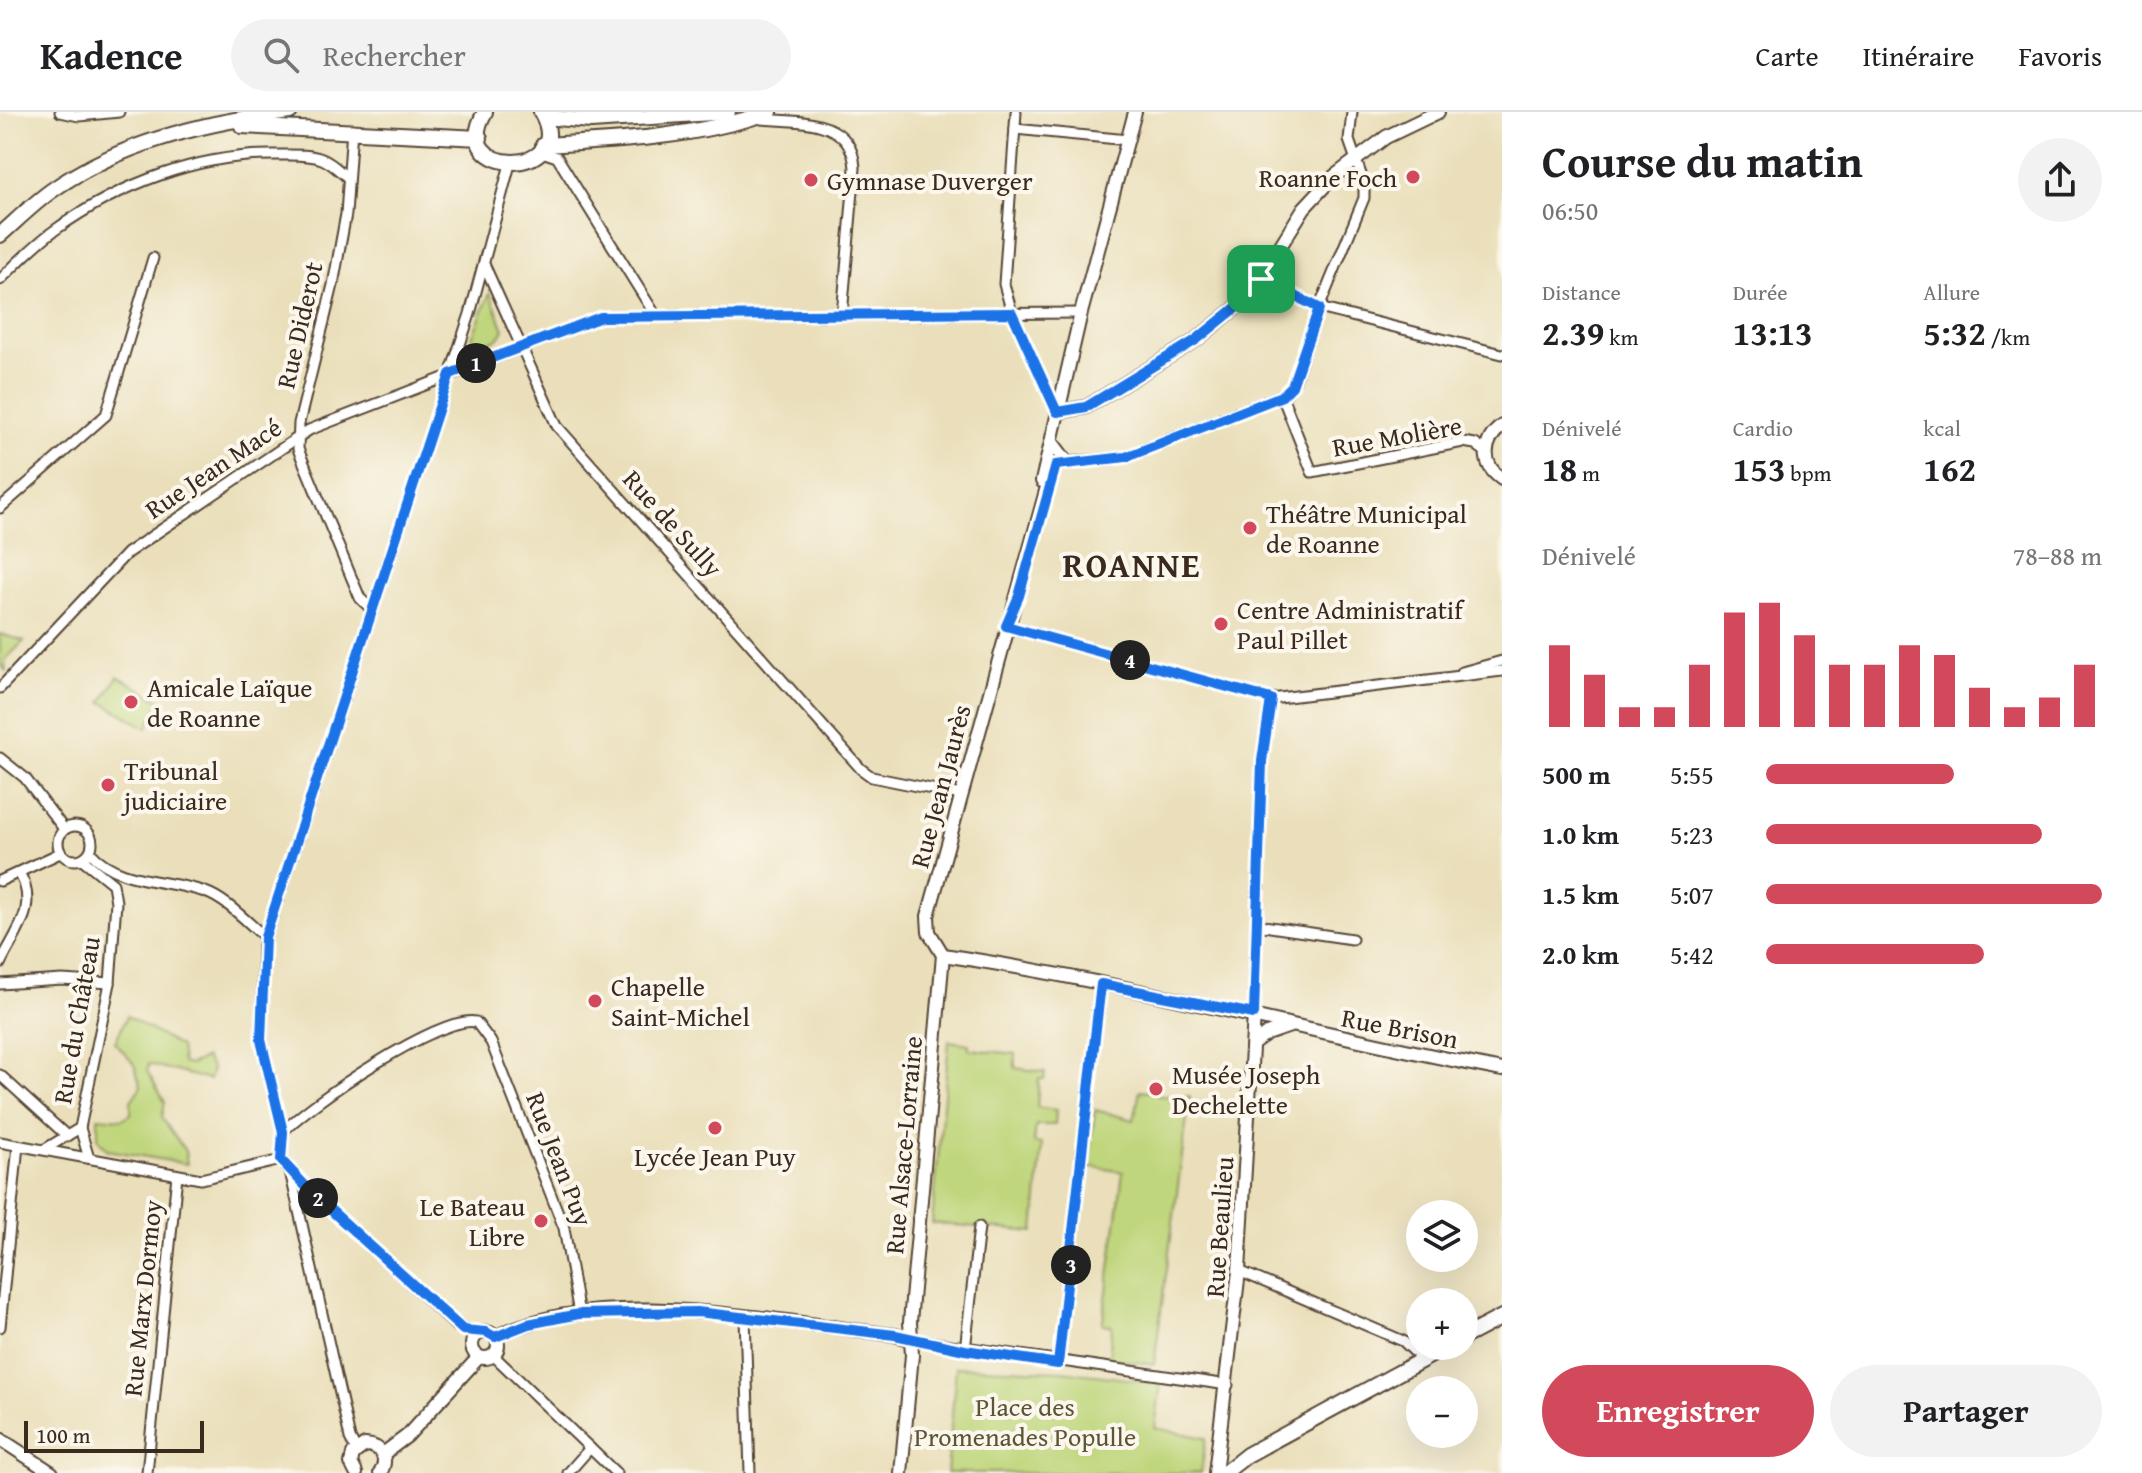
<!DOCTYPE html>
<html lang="fr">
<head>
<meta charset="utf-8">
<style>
	:root { --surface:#fff; --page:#f2f2f2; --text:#202124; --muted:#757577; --line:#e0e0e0; --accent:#d1495b }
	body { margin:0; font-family:"Gentium Book Plus",serif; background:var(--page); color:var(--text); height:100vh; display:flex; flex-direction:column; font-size:30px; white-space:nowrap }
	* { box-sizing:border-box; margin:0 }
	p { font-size:26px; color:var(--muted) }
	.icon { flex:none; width:44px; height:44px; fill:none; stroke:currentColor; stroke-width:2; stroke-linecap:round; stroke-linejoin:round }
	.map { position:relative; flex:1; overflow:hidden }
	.side { display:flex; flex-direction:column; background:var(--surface); width:640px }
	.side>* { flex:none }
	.buttons { position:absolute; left:1406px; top:1088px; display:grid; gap:16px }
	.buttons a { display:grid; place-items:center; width:72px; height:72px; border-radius:50%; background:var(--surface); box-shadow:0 8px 32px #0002; font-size:40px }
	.scale { position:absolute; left:24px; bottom:20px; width:180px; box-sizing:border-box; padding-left:8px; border:4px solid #3b2a1e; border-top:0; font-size:22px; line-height:28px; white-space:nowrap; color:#3b2a1e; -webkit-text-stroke:6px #fbf7ec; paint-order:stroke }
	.pin { position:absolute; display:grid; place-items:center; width:68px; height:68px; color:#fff; margin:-34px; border-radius:16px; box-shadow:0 4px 12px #0006 }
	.km { position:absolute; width:40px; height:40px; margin:-20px; border-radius:50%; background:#222; color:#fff; font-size:22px; line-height:40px; text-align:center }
	.round { display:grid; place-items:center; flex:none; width:84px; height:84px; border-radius:42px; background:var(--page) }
	.overview { display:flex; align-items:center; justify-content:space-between; height:136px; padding:0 40px }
	h1 { font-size:44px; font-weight:600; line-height:60px }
	.stats { display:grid; grid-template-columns:repeat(3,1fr); gap:12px; height:136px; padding:8px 40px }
	.stats div { display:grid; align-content:center }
	.stats b { font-size:34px; font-weight:600 }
	.stats small { font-size:22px; font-weight:400 }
	.stats p { font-size:22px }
	.chart { height:224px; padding:16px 40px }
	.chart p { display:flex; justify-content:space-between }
	.chart svg { width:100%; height:144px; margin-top:8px; stroke:var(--accent); stroke-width:6 }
	.primary-button { display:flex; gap:16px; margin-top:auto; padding:16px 40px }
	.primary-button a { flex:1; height:92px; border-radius:48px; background:var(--accent); color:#fff; font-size:32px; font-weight:600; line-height:92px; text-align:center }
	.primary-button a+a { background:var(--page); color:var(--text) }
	ul { padding:0 40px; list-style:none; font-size:26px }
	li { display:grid; grid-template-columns:128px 96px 1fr; align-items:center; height:60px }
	li i { height:20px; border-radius:10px; background:var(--accent) }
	header { display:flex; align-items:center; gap:48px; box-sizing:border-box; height:112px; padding:0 40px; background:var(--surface); border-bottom:2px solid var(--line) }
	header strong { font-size:38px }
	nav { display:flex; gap:44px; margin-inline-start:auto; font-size:28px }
	.search { width:560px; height:72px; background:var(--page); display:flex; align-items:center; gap:20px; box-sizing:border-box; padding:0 28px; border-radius:44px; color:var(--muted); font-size:30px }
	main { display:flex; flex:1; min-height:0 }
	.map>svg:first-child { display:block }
	.green { fill:#bfd67b; stroke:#7d804c; stroke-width:2 }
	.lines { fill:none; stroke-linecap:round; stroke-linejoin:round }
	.minor-casing { stroke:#554535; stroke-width:13 }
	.tertiary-casing { stroke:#554535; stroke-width:16 }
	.secondary-casing { stroke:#554535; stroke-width:18 }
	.minor { stroke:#fff; stroke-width:9 }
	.tertiary { stroke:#fff; stroke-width:12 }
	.secondary { stroke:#fff; stroke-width:14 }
	.route-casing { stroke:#fff; stroke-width:16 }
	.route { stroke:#1a73e8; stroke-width:10 }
	.poi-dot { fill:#d1495b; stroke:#fbf7ec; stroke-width:3 }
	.labels { text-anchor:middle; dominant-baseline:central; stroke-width:8; stroke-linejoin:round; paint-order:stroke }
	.poi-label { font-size:26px; fill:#3b2a1e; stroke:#fbf7ec; text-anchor:start }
	.street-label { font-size:26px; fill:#3b2a1e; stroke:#fbf7ec }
	.park-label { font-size:26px; fill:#5c5535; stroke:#fbf7ec }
	.district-label { font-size:34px; font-weight:bold; letter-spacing:2px; fill:#3b2a1e; stroke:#fbf7ec }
</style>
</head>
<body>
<header>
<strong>Kadence</strong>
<div class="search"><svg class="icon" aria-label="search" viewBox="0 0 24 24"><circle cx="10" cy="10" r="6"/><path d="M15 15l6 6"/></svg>Rechercher</div>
<nav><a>Carte</a><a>Itinéraire</a><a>Favoris</a></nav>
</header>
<main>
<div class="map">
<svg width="1502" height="1361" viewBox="0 0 1502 1361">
	<rect width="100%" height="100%" fill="#fbf7ec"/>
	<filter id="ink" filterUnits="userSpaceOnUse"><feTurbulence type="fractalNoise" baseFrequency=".0125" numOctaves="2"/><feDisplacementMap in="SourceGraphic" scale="16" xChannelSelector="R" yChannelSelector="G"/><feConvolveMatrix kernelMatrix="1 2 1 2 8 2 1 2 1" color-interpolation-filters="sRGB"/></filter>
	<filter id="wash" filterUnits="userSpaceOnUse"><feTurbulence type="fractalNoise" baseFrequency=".006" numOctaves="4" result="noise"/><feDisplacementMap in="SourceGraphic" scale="32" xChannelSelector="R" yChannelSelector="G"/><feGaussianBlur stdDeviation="1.8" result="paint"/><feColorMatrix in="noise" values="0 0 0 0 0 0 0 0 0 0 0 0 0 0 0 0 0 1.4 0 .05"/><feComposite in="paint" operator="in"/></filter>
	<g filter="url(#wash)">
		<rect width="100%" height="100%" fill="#eadfba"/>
		<g class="green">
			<path d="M490,181L504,218L499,226L474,236L469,233Z"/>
			<path d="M0,522L24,529L5,548L6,559L0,553Z"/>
			<path d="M118,564L161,589L147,616L102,590Z"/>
			<path d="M127,904L180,935L182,951L190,953L205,946L212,957L209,968L149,952L147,959L165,990L162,1006L185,1039L187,1052L108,1038L98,1027V1005L122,1007L131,1002V989L141,974L134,952L115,930Z"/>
			<path d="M949,929L969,932V937L1015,942V956L1045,960L1044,967H1039L1037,995L1056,998L1055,1013H1036L1034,1031L1042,1032L1034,1120L932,1111Z"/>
			<path d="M1140,978L1155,980L1159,984H1190L1154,1252L1109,1247L1112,1214L1103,1212V1209L1123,1060L1088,1054L1095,998L1134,1008Z"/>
			<path d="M956,1255L1062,1259L1161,1271L1155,1316L1206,1326L1201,1361H947Z"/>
		</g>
	</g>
	<g filter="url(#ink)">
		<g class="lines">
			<g class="minor-casing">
				<g id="minor">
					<path d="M60,0L79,4L119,0"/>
					<path d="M1016,0L1004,172L1012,201L1057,300"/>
					<path d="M761,7C798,10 852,5 855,56L842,203"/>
					<path d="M352,17L346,102L333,173L299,311L298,337L360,486L372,498"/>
					<path d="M1015,17L1128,28"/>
					<path d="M539,39L557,45L656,204"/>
					<path d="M484,152L557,314L861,657L872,665L961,683"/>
					<path d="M1261,167L1319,196L1502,242"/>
					<path d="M0,168C18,150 35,132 55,118C119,72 200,41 280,43C294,43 309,42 322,47C332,51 339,59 347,65"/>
					<path d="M1282,284L1312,360L1463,330L1475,332L1486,340"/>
					<path d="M1067,350L1126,345L1287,281L1295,269L1319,196L1364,86V71L1349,28L1352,0"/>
					<path d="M0,396L106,303L153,146"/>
					<path d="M1006,514L1271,587L1502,559"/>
					<path d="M1462,560L1502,549"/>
					<path d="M0,576L127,441L309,318L601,205L1081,201"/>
					<path d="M0,646L25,666L64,717"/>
					<circle cx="75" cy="731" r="17"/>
					<path d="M90,740C118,772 168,767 205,780C226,787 248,811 265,825"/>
					<path d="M82,747L113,772L116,790L110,871L80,1016L88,1043"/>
					<path d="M0,769L60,741"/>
					<path d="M1257,813L1352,827"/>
					<path d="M0,852C15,820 39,797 20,762"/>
					<path d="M0,872L62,868L110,871"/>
					<path d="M1254,902L1262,649L1271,587"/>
					<path d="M0,963L67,1024"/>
					<path d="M283,1020C308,992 441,902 476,910L491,930L564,1116L579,1202"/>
					<path d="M0,1030L201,1067L281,1048"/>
					<path d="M45,1037L80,1016"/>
					<path d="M281,1048L283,1020L261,928L263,833L470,202L510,52"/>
					<path d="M281,1048L290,1059L350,1326L356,1338"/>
					<path d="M292,1061L456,1214L478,1221"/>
					<path d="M1239,1159L1403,1229L1424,1249"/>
					<path d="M745,1205L750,1361"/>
					<path d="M0,1215L18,1033"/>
					<path d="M909,1227L1228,1273"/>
					<path d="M965,1238L979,1115"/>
					<path d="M493,1243L616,1361"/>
					<path d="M1058,1252L1101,872"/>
					<path d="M147,1361L177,1063"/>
					<path d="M568,1361L590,1336"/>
				</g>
			</g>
			<g class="tertiary-casing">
				<g id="tertiary">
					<path d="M1057,300L1086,295L1196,228L1248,186L1304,96L1332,66L1386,25L1438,0"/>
					<path d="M1502,314C1482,329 1481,353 1502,367"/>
					<path d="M1042,369L1081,201L1135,0"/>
					<path d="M943,843C1132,871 1315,922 1502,958"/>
					<path d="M943,843L929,820L928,804L1051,361L1056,353L1067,350L1052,330"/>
					<path d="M1254,931L1267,922L1290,914"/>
					<circle cx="485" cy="1233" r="13"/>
					<path d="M495,1225C599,1171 782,1211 895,1223L909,1227"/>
					<path d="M0,1327L52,1361"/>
					<path d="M383,1342L407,1324L479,1245"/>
					<path d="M356,1361L351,1351L353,1342L365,1333C382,1334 389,1347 380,1361"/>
					<path d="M901,1361L912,1243L910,1210L943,843"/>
					<path d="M1215,1361L1239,1159L1254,902"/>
				</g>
			</g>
			<g class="secondary-casing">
				<g id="secondary">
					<path d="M485,0C446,66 579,67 541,0"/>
					<path d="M544,5L591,9L728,0"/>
					<path d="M242,14L480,26"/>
					<path d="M543,33C621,29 696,25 770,0"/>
					<path d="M0,123C17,108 33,92 51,79C119,31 210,9 290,0"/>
					<path d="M1464,1225L1502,1205"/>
					<path d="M1224,1361L1247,1343L1448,1234"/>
				</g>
			</g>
			<use href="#minor" class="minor"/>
			<use href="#tertiary" class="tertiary"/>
			<use href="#secondary" class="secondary"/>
		</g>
	</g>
	<g class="lines" filter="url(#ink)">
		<g class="route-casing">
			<path id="route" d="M1261,167L1319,196L1292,274L1282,284L1126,345L1056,353L1019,484L1006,514L1271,587L1262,649L1254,902L1101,872L1058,1252L965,1238L895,1223L697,1200L579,1202L528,1212L495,1225L486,1220L463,1218L312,1081L281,1048L283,1020L261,928L265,825L450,262L601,205L1012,201L1057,300L1086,295L1196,228L1248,186Z"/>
		</g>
		<use href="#route" class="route"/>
	</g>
	<g class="poi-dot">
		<circle cx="1413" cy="65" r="8"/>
		<circle cx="811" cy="68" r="8"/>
		<circle cx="1250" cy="416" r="8"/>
		<circle cx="1221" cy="512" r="8"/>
		<circle cx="131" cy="590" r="8"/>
		<circle cx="108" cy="673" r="8"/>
		<circle cx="595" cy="889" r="8"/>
		<circle cx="1156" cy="977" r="8"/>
		<circle cx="715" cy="1016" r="8"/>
		<circle cx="541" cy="1109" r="8"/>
	</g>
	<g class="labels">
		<g class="poi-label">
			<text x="1397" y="65" text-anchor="end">Roanne Foch</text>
			<text x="827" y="68">Gymnase Duverger</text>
			<text x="1266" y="401">Théâtre Municipal<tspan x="1266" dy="30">de Roanne</tspan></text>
			<text x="1237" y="497">Centre Administratif<tspan x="1237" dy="30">Paul Pillet</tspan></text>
			<text x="147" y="575">Amicale Laïque<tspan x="147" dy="30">de Roanne</tspan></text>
			<text x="124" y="658">Tribunal<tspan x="124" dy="30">judiciaire</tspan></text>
			<text x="611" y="874">Chapelle<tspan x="611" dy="30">Saint-Michel</tspan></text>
			<text x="1172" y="962">Musée Joseph<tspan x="1172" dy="30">Dechelette</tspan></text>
			<text x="715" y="1044" text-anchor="middle">Lycée Jean Puy</text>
			<text x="525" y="1094" text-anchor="end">Le Bateau<tspan x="525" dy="30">Libre</tspan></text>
		</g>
		<g class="street-label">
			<text transform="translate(299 213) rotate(-77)">Rue Diderot</text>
			<text transform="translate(1397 324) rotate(-10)">Rue Molière</text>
			<text transform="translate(213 356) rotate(-34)">Rue Jean Macé</text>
			<text transform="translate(673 411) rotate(48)">Rue de Sully</text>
			<text transform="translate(940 674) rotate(-75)">Rue Jean Jaurès</text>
			<text transform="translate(76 908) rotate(-80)">Rue du Château</text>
			<text transform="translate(1400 916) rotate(11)">Rue Brison</text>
			<text transform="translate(903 1033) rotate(-85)">Rue Alsace-Lorraine</text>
			<text transform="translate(560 1047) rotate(69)">Rue Jean Puy</text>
			<text transform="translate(1219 1115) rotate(-86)">Rue Beaulieu</text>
			<text transform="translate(142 1186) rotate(-84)">Rue Marx Dormoy</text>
		</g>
		<g class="park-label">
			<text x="1025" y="1294">Place des<tspan x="1025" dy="30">Promenades Populle</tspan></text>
		</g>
		<g class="district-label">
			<text x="1132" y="452">ROANNE</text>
		</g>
	</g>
</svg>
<div class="buttons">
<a><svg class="icon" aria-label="layers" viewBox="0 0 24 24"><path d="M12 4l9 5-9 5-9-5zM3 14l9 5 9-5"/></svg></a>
<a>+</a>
<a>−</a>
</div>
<div class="scale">100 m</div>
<div class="pin" style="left:1261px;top:167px;background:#1e9e55"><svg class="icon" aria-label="arrive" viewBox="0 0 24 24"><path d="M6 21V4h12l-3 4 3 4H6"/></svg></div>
<b class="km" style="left:476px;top:251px">1</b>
<b class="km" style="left:318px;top:1086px">2</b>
<b class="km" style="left:1071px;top:1153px">3</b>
<b class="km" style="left:1130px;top:548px">4</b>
</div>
<section class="side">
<div class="overview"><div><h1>Course du matin</h1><p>06:50</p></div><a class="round"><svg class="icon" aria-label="share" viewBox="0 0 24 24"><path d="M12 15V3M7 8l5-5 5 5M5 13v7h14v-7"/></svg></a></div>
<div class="stats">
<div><p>Distance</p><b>2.39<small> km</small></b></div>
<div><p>Durée</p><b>13:13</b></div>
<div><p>Allure</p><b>5:32<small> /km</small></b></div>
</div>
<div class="stats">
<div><p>Dénivelé</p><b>18<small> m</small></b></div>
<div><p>Cardio</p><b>153<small> bpm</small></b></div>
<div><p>kcal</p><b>162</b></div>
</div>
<div class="chart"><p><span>Dénivelé</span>78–88 m</p>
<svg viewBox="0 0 160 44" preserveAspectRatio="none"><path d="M5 44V19M15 44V28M25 44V38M35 44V38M45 44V25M55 44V9M65 44V6M75 44V16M85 44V25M95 44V25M105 44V19M115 44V22M125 44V32M135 44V38M145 44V35M155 44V25"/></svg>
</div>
<ul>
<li><b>500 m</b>5:55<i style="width:56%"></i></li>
<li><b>1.0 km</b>5:23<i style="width:82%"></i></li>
<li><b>1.5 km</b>5:07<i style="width:100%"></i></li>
<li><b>2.0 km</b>5:42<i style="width:65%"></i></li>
</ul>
<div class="primary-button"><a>Enregistrer</a><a>Partager</a></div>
</section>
</main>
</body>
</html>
